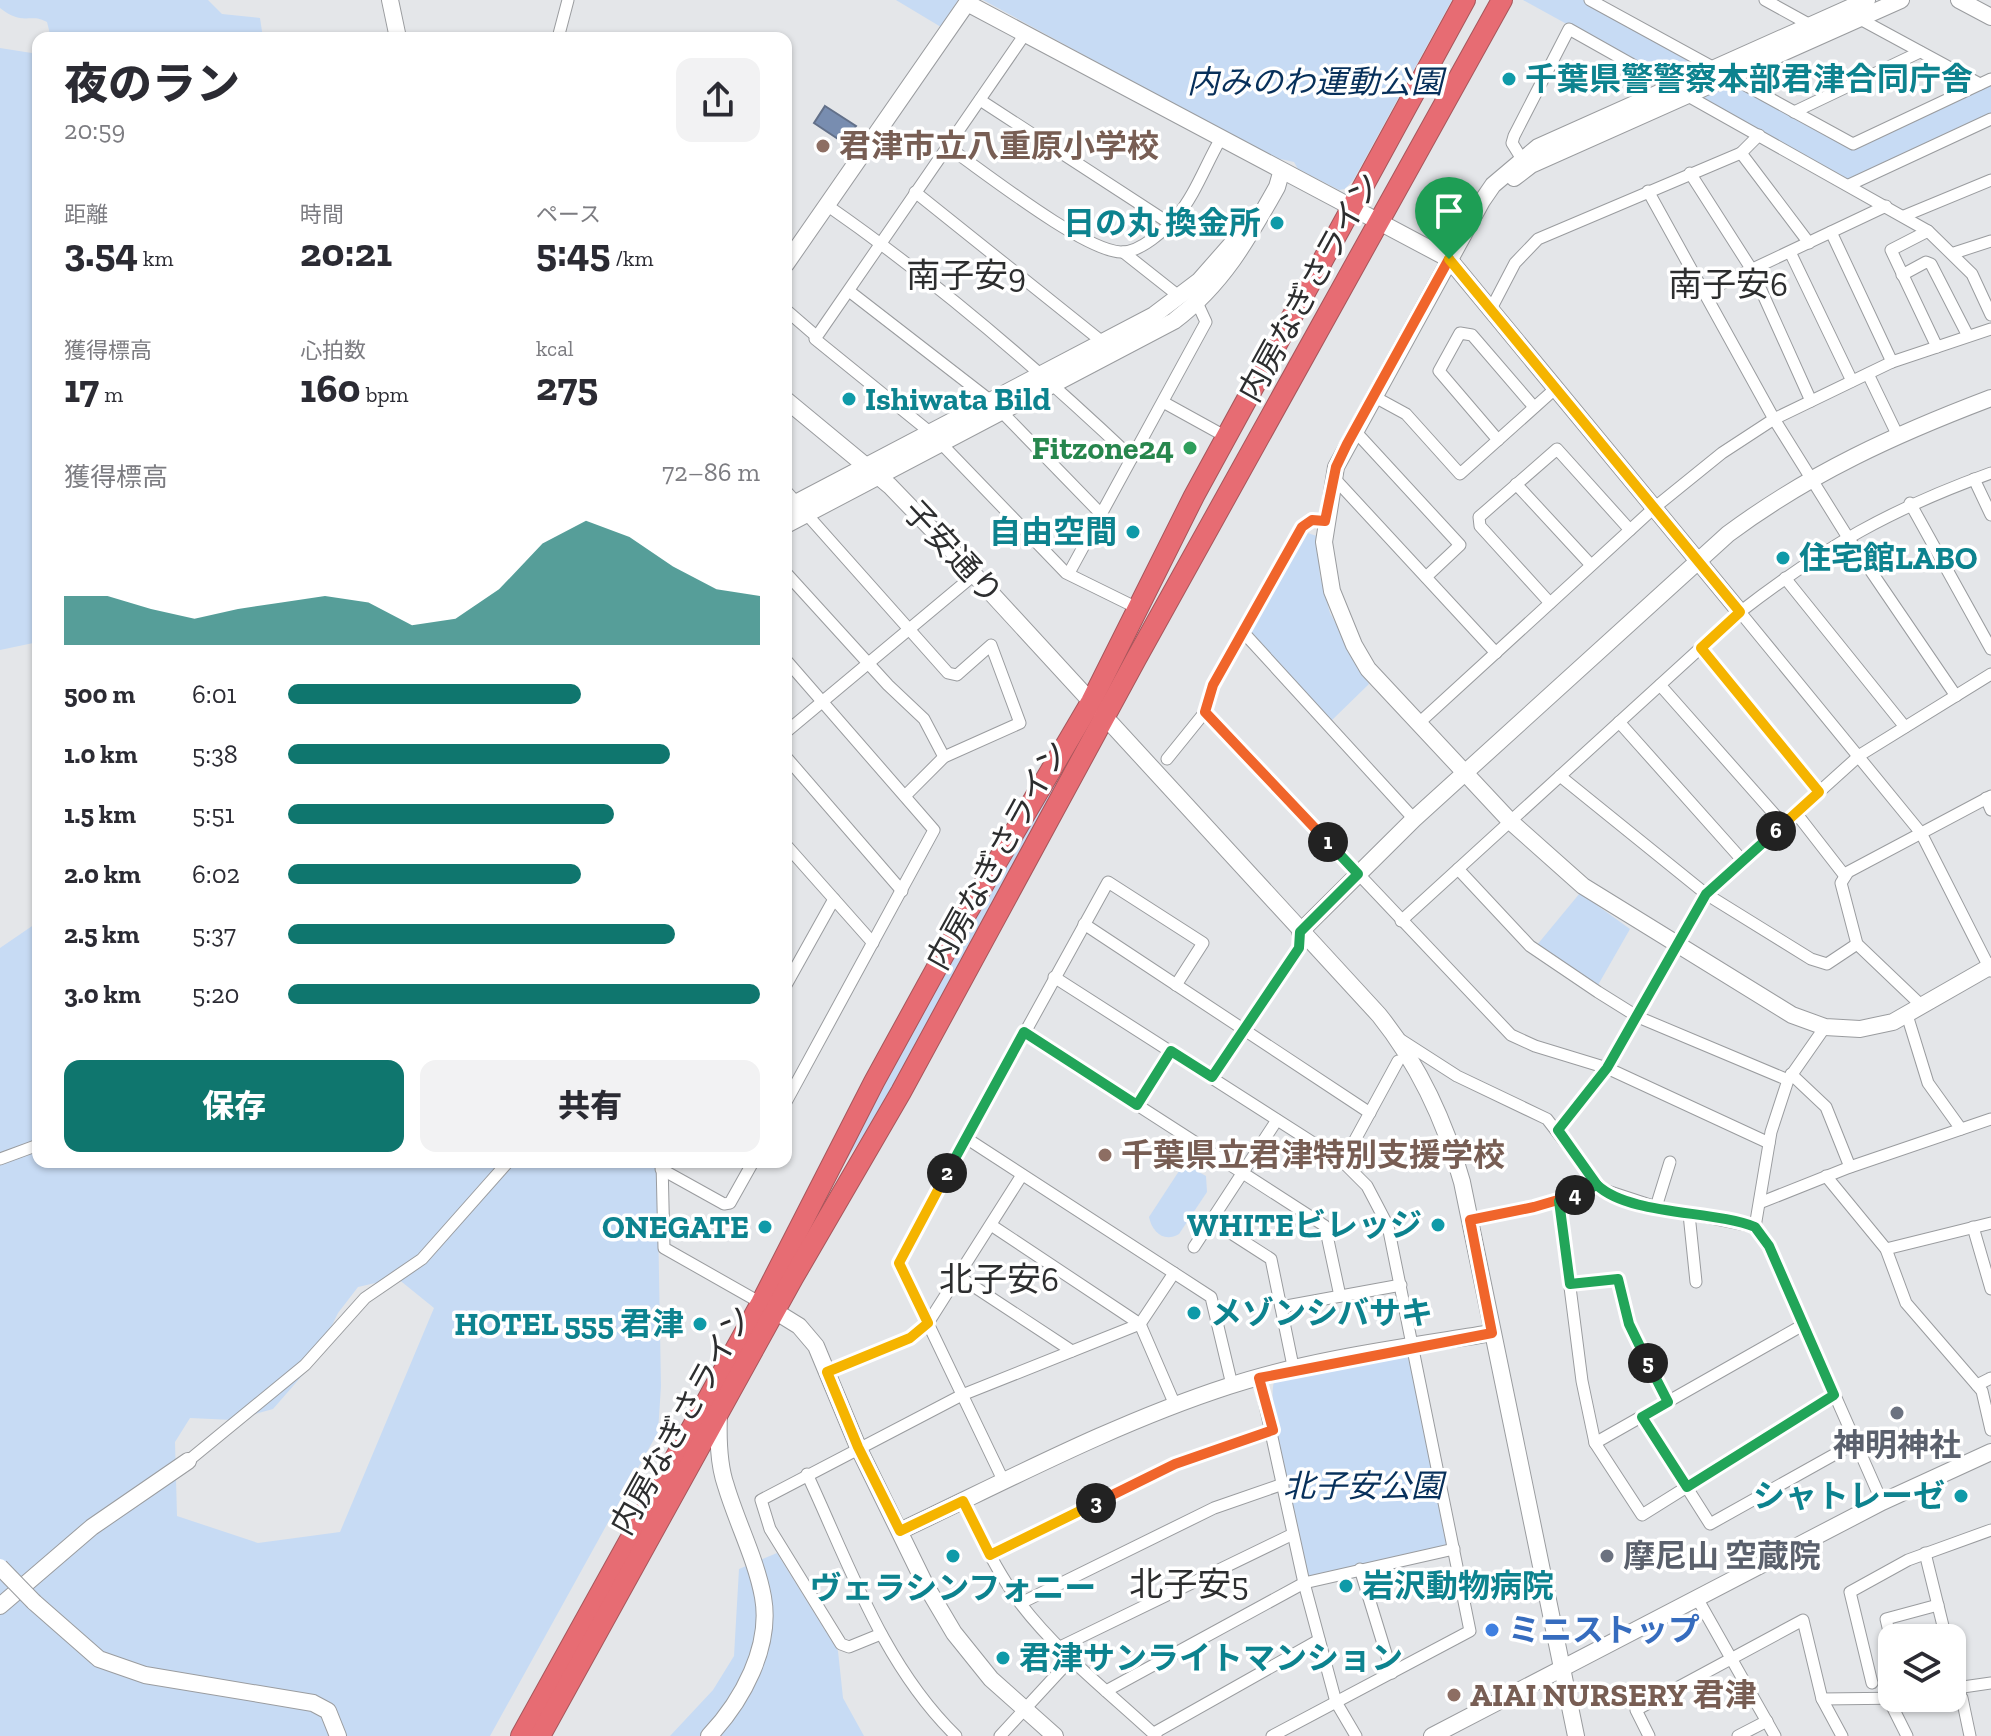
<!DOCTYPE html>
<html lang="ja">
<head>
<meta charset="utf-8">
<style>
	:root { --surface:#fff; --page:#f2f2f3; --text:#2b2b33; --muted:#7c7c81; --accent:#0f766e }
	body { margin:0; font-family:"Zilla Slab","Noto Sans JP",serif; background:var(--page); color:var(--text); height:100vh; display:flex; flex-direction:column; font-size:30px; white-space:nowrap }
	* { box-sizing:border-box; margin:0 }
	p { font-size:26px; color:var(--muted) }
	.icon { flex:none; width:44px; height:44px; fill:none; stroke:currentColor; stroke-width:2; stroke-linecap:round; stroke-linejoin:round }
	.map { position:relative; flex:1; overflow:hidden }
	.side { position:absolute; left:32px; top:32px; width:760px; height:1136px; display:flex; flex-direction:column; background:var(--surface); border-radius:16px; box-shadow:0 2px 6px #0004 }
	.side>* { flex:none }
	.buttons { position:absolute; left:1878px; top:1624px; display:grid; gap:16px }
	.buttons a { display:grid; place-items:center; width:88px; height:88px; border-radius:16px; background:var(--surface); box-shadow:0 2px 6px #0004; font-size:40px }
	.pin { position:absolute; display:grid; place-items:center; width:68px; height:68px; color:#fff; margin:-82px -34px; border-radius:50% 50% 50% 0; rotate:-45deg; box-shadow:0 0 8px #0007 }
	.pin .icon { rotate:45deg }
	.km { position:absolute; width:40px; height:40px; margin:-20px; border-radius:50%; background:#222; color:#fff; font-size:22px; line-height:40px; text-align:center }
	.round { display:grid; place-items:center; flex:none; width:84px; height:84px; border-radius:16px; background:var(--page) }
	.headline { display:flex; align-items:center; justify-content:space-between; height:136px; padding:0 32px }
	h1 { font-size:44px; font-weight:800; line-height:60px }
	.stats { display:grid; grid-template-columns:repeat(3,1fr); gap:12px; height:136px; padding:8px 32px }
	.stats div { display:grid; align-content:center }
	.stats b { font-size:40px; font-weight:800 }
	.stats small { font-size:22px; font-weight:400 }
	.stats p { font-size:22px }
	.chart { height:224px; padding:16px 32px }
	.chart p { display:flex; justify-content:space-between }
	.chart svg { width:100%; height:144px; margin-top:8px; fill:var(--accent); opacity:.7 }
	.action { display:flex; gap:16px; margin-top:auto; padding:16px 32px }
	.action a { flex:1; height:92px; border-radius:16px; background:var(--accent); color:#fff; font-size:32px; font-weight:800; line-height:92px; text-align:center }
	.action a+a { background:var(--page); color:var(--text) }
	ul { padding:0 32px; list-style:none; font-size:26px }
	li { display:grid; grid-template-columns:128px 96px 1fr; align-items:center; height:60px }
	li i { height:20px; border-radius:10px; background:var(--accent) }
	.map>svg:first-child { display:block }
	.green { fill:#c7dbf4; fill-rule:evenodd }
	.water { fill:#788db0; stroke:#627089; stroke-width:2 }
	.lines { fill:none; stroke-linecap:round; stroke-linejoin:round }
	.street-casing { stroke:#9a9c9f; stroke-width:13 }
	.secondary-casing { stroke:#9a9c9f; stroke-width:18 }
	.highway-casing { stroke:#a6565b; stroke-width:22 }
	.street { stroke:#fff; stroke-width:11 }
	.secondary { stroke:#fff; stroke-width:16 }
	.highway { stroke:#e76c73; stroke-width:20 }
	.secondary-bridge-casing { stroke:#9a9c9f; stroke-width:18; stroke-linecap:butt }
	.secondary-bridge { stroke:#fff; stroke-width:16 }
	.split-1-casing { stroke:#fff; stroke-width:16 }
	.split-2-casing { stroke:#fff; stroke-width:16 }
	.split-3-casing { stroke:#fff; stroke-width:16 }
	.split-4-casing { stroke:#fff; stroke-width:16 }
	.split-5-casing { stroke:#fff; stroke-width:16 }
	.split-6-casing { stroke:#fff; stroke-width:16 }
	.split-7-casing { stroke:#fff; stroke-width:16 }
	.split-1 { stroke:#f0652b; stroke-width:10 }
	.split-2 { stroke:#22a559; stroke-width:10 }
	.split-3 { stroke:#f5b400; stroke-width:10 }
	.split-4 { stroke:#f0652b; stroke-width:10 }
	.split-5 { stroke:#22a559; stroke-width:10 }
	.split-6 { stroke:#22a559; stroke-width:10 }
	.split-7 { stroke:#f5b400; stroke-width:10 }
	.culture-dot { fill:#0f9aa8; stroke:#fff; stroke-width:3 }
	.education-dot { fill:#8d6e63; stroke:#fff; stroke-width:3 }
	.leisure-dot { fill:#2e9e5b; stroke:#fff; stroke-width:3 }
	.worship-dot { fill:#6b7280; stroke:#fff; stroke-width:3 }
	.shop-dot { fill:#3f7fe0; stroke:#fff; stroke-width:3 }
	.labels { text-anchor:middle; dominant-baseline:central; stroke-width:7; stroke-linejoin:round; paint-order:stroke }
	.culture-label { font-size:32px; font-weight:bold; fill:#0d838f; stroke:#fff; text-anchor:start }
	.park-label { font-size:32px; font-style:italic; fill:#07305b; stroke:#fff }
	.education-label { font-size:32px; font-weight:bold; fill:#785e54; stroke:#fff; text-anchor:start }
	.street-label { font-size:32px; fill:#2d2e2f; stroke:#fff }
	.leisure-label { font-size:32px; font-weight:bold; fill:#27864d; stroke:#fff; text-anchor:end }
	.worship-label { font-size:32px; font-weight:bold; fill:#5b616d; stroke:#fff }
	.shop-label { font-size:32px; font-weight:bold; fill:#366cbe; stroke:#fff; text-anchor:start }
	.neighbourhood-label { font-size:34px; fill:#2d2e2f; stroke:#fff }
</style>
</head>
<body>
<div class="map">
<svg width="1991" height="1736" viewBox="0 0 1991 1736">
	<rect width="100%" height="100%" fill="#e4e6e9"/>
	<g class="green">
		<path d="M0,0H208L222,14L260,18L263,38H51L47,22C30,12 24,27 0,8Z"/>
		<path d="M896,0H958L941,27Z"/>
		<path d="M983,0H1452L1354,179L1345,189L1339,190L1298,169L1294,162L1271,157Z"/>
		<path d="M1523,0H1585L1853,144L1991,81V117L1850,180Z"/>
		<path d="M0,48L38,54V642L0,650Z"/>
		<path d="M1301,531L1317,536L1320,576L1330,613L1369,684L1330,722L1249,631Z"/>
		<path d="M1093,725L880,1112L842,1166L887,1068L1082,729Z"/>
		<path d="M1580,893L1630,929L1598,985L1537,945Z"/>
		<path d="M38,922V1162H657L661,1386L658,1432L490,1736H0V948ZM397,1278L434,1308L340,1532L258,1543L177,1516L175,1442L190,1418L233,1420L273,1409L314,1362L338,1313L358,1287Z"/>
		<path d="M1188,1166L1206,1176L1207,1192L1179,1234C1164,1243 1152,1232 1149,1217L1179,1171Z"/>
		<path d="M1409,1352L1448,1545L1307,1578C1299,1542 1263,1403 1275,1379Z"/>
		<path d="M777,1553L838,1651L843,1698L864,1736H670L713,1690L734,1656L739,1569Z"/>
	</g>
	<path class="water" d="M825,106L856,126L844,143L814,123Z"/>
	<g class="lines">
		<g class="street-casing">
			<g id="street">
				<path d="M1590,0L1853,144L1991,79"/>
				<path d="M1765,0L1814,27"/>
				<path d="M1860,19L1980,84"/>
				<path d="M1025,34L815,339L931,433L1066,573L1129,604"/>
				<path d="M558,38L568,0"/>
				<path d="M980,100L1169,223"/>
				<path d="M1794,112L1920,52"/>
				<path d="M948,147C983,171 1084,251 1121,252C1140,253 1166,229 1177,216C1195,195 1206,164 1220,140"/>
				<path d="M1741,153L1809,243"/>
				<path d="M1525,164L1512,143L1514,136L1569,29L1928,231L1972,274L1991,315"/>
				<path d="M1690,173L1752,270L1811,401"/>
				<path d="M1849,185L1991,119"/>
				<path d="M1648,191L1774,419L1847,536L1956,696"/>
				<path d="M915,192L1105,344"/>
				<path d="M828,206C936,281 1036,367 1132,458"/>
				<path d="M1904,216L1991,180"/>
				<path d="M1928,231L1891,250L1937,347"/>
				<path d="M1831,232L1892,362"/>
				<path d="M1123,252L1180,297"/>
				<path d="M1790,252L1852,381"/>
				<path d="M1954,253L1991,241"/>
				<path d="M1902,275L1926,262L1931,264L1968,336"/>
				<path d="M849,291L991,401L1101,514"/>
				<path d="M1704,292L1886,206"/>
				<path d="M1491,309L1515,263L1538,239L1741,153L1759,135"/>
				<path d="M786,310L816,336"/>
				<path d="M1868,374L1897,434"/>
				<path d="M1373,396L1406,414L1460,474L1556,388"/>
				<path d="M1163,402L1221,434"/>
				<path d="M1354,430L1460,545L1426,577"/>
				<path d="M1498,440L1439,371L1460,333L1472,335L1534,407"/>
				<path d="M1334,478L1496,653"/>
				<path d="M1974,479L1991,515"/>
				<path d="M1516,484L1591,565"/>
				<path d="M786,491L948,673L957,675L991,645L1020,723L944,757L905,796"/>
				<path d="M1910,503L1991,649"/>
				<path d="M786,573L888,685L924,719L944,757"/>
				<path d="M1069,573L1206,322L1194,296"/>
				<path d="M1785,578L1905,727"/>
				<path d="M1550,603L1480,526L1479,517L1557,449L1630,530"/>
				<path d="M1740,612L1921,833L1991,971"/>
				<path d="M1243,632L1414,819"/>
				<path d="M1701,648L1819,792"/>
				<path d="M786,660L934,830L786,1102"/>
				<path d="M1660,685L1783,824"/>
				<path d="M1205,712L1511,1035L1535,1046L1607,1068L1769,1143"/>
				<path d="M1619,722L1743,861"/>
				<path d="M1419,723L1654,508L1722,453L1774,419L1892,362L1991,329"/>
				<path d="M786,732L974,575"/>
				<path d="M786,757L902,891"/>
				<path d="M1167,759L1205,712L1213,685L1302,527L1312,520L1325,521"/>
				<path d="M1560,776L1706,894L1811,959L1827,964L1857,944"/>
				<path d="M1986,798L1991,810"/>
				<path d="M1796,813L1845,876"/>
				<path d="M786,845L873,943"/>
				<path d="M1458,869L1530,946L1598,992L1638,1017L1788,1080"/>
				<path d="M1401,921L1740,612C1824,547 1891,509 1991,473"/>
				<path d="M1084,924L1370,1113"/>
				<path d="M1054,977L1343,1162L1367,1186L1388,1226L1470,1631L1272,1736"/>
				<path d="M786,985L834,899"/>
				<path d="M1922,1006L1857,944L1841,883L1848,872L1991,796"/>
				<path d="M1907,1015L1928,1083L1961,1129"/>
				<path d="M1024,1032L1325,1226L1340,1296"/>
				<path d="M1401,1040L1457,1076L1547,1119L1601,1189L1656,1207L1755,1227L1769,1246L1882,1502"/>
				<path d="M1791,1074L1826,1107L1850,1167"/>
				<path d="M1212,1077L1299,948L1300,932"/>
				<path d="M1137,1105L1171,1051"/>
				<path d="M1558,1130L1607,1068L1706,894L1860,755L1991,674"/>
				<path d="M966,1138L1211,1297L1232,1385"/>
				<path d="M0,1159L38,1145"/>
				<path d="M662,1162L664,1248L761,1303"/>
				<path d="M1343,1162L1398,1061"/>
				<path d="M661,1169L724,1204L730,1203L753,1162"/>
				<path d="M1826,1176L1886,1249L1906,1303L1982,1391L1991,1430"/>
				<path d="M1559,1201L1582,1381L1595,1443L1642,1515L1834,1395"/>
				<path d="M1762,1202L1850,1167L1991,1119"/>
				<path d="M1656,1207L1670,1162"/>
				<path d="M1689,1214L1696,1282"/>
				<path d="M1470,1220L1559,1201L1597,1185"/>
				<path d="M1212,1221L1271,1259L1294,1371"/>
				<path d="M991,1225L1140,1324L1175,1405"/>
				<path d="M1755,1227L1771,1132L1788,1080L1825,1027"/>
				<path d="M1973,1227L1991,1289"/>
				<path d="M1194,1247L1277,1120"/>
				<path d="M1886,1249L1991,1223"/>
				<path d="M958,1276L1072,1351"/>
				<path d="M1570,1284L1618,1279L1629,1324L1668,1402"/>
				<path d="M1281,1307L1401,1285"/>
				<path d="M827,1372L910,1338L928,1323L1022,1175"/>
				<path d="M1259,1378L1304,1583L1336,1702L1356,1736"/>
				<path d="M1977,1385L1991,1378"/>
				<path d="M1642,1417L1710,1524L1855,1443"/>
				<path d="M1595,1443L1803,1325"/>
				<path d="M188,1461L305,1365L365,1298L422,1259L508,1162"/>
				<path d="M807,1474C849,1564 883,1665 956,1736"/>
				<path d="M1004,1482L899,1263L901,1257L1108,882L1203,943L1176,985"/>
				<path d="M963,1501C980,1536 997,1572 1020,1603C1059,1654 1110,1693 1156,1736"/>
				<path d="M1925,1553L1946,1638"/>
				<path d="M990,1555L1175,1464L1273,1430"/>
				<path d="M1360,1569L1392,1673"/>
				<path d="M1697,1598L1775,1736"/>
				<path d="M1021,1603L1214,1508L1283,1484"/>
				<path d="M881,1634L849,1647L841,1644L770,1529L761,1500L962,1395L1140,1324L1174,1273"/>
				<path d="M1892,1644L1886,1619L1938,1605"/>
				<path d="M1060,1647L1291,1535"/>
				<path d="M1952,1664L1957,1683L1963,1687L1991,1683"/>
				<path d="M1872,1683L1850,1592L1908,1560L1991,1530"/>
				<path d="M1106,1691L1304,1583L1454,1549"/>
				<path d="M1888,1698L1907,1736"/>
				<path d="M1952,1698H1962L1970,1736"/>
				<path d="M1822,1699L1909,1698"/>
				<path d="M1154,1733L1319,1640"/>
				<path d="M1000,1736L1071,1659"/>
				<path d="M1649,1736L1636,1710L1803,1620L1822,1699L1842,1736"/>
				<path d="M1738,1736L1767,1721"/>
			</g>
		</g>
		<g class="secondary-casing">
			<g id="secondary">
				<path d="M390,0L398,38"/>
				<path d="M1867,0L1538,147L1493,185L1482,201L1336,467L1324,542L1332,591L1354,645L1368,669L1510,821L1583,886L1792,1015L1825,1027L1860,1029L1893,1022L1991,966"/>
				<path d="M1959,0L1991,17"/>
				<path d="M1514,178L1531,165L1901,0"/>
				<path d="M786,264L967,3L1449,259L1740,612"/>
				<path d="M786,400L890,486L946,544L1379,1015C1419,1065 1445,1121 1462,1182L1576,1736"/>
				<path d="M786,508L1154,315L1199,281L1243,231"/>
				<path d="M786,525L1174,321C1222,285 1248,239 1277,187L1281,173"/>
				<path d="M1300,932L1414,819L1728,534C1810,473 1896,434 1991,398"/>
				<path d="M765,1305L799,1326L816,1346L858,1447L925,1584L954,1633L991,1679L1055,1736"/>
				<path d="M900,1531C1008,1480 1115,1423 1229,1386C1311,1359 1406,1347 1492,1333"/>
				<path d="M34,1602L99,1659L145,1675L313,1703L328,1711L338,1736"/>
				<path d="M0,1606L92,1527L188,1461"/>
				<path d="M709,1736C742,1701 772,1647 763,1597C756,1559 737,1523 726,1486C718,1463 718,1437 719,1413"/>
				<path d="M1432,1736L1882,1502L1991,1452"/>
			</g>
		</g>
		<g class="highway-casing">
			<g id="highway">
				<path d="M521,1736L761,1303L874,1082L964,918L1091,702L1194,496L1465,0"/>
				<path d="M540,1736L793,1278L901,1092L1136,659L1502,0"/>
			</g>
		</g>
		<use href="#street" class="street"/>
		<use href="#secondary" class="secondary"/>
		<use href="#highway" class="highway"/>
		<g class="secondary-bridge-casing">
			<path id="secondary-bridge" d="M0,1567L34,1602"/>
		</g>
		<use href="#secondary-bridge" class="secondary-bridge"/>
	</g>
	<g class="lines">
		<g class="split-1-casing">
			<path id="split-1" d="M1328,842L1205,712L1213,685L1302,527L1312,520L1325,521L1336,467L1347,444L1449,259"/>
		</g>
		<g class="split-2-casing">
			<path id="split-2" d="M947,1173L1024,1032L1137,1105L1171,1051L1212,1077L1299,948L1300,932L1358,874L1328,842"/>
		</g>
		<g class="split-3-casing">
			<path id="split-3" d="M947,1173L899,1263L928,1323L910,1338L827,1372L858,1447L900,1531L963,1501L990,1555L1096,1503"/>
		</g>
		<g class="split-4-casing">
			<path id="split-4" d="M1096,1503L1175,1464L1273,1430L1259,1378L1492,1333L1470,1220L1534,1207L1575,1195"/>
		</g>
		<g class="split-5-casing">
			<path id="split-5" d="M1575,1195L1597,1185C1630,1216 1714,1210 1755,1227L1769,1246L1834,1395L1687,1487L1642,1417L1668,1402L1648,1363"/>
		</g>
		<g class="split-6-casing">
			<path id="split-6" d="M1648,1363L1629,1324L1618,1279L1570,1284L1559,1201L1597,1185L1558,1130L1607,1068L1706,894L1776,831"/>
		</g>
		<g class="split-7-casing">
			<path id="split-7" d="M1449,259L1740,612L1701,648L1819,792L1776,831"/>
		</g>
		<use href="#split-1" class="split-1"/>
		<use href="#split-2" class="split-2"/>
		<use href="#split-3" class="split-3"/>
		<use href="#split-4" class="split-4"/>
		<use href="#split-5" class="split-5"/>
		<use href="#split-6" class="split-6"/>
		<use href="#split-7" class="split-7"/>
	</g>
	<g class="culture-dot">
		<circle cx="1509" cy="79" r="8"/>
		<circle cx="1277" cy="223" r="8"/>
		<circle cx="849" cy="399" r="8"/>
		<circle cx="1133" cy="532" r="8"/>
		<circle cx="1783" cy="558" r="8"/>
		<circle cx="1438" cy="1225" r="8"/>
		<circle cx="765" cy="1227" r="8"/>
		<circle cx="1194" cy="1313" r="8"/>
		<circle cx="700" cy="1324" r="8"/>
		<circle cx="1961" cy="1496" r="8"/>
		<circle cx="953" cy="1556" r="8"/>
		<circle cx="1346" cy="1586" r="8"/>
		<circle cx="1003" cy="1658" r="8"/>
	</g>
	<g class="education-dot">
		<circle cx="823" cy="146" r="8"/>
		<circle cx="1105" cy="1155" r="8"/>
		<circle cx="1454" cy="1695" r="8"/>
	</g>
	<circle class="leisure-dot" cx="1190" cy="448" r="8"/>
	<g class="worship-dot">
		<circle cx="1897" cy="1413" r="8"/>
		<circle cx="1607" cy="1556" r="8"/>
	</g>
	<circle class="shop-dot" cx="1492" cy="1630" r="8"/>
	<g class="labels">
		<g class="culture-label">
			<text x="1525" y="79">千葉県警警察本部君津合同庁舎</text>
			<text x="1261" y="223" text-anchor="end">日の丸 換金所</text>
			<text x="865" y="399">Ishiwata Bild</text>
			<text x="1117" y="532" text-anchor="end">自由空間</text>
			<text x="1799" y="558">住宅館LABO</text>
			<text x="1422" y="1225" text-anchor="end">WHITEビレッジ</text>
			<text x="749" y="1227" text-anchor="end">ONEGATE</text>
			<text x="1210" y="1313">メゾンシバサキ</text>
			<text x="684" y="1324" text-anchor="end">HOTEL 555 君津</text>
			<text x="1945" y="1496" text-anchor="end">シャトレーゼ</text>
			<text x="1362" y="1586">岩沢動物病院</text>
			<text x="953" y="1588" text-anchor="middle">ヴェラシンフォニー</text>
			<text x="1019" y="1658">君津サンライトマンション</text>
		</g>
		<g class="park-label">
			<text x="1315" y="82">内みのわ運動公園</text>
			<text x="1363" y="1486">北子安公園</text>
		</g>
		<g class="education-label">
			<text x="839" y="146">君津市立八重原小学校</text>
			<text x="1121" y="1155">千葉県立君津特別支援学校</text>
			<text x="1470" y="1695">AIAI NURSERY 君津</text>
		</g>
		<g class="street-label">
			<text transform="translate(1309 287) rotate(-61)">内房なぎさライン</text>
			<text transform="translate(953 552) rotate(47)">子安通り</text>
			<text transform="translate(997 855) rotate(-61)">内房なぎさライン</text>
			<text transform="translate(681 1420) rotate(-61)">内房なぎさライン</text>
		</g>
		<g class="leisure-label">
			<text x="1174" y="448">Fitzone24</text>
		</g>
		<g class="worship-label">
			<text x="1897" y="1445">神明神社</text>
			<text x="1623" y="1556" text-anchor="start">摩尼山 空蔵院</text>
		</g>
		<g class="shop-label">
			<text x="1508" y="1630">ミニストップ</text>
		</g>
		<g class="neighbourhood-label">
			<text x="966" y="275">南子安9</text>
			<text x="1728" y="284">南子安6</text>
			<text x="999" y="1279">北子安6</text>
			<text x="1189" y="1584">北子安5</text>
		</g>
	</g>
</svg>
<div class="buttons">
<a><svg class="icon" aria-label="layers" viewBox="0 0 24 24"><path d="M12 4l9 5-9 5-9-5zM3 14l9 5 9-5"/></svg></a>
</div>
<div class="pin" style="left:1449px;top:259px;background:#1e9e55"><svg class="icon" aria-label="arrive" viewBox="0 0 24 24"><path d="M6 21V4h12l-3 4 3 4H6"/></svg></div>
<b class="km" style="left:1328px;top:842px">1</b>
<b class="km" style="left:947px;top:1173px">2</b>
<b class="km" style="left:1096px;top:1503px">3</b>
<b class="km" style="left:1575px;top:1195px">4</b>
<b class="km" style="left:1648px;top:1363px">5</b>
<b class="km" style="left:1776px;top:831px">6</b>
<section class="side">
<div class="headline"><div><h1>夜のラン</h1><p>20:59</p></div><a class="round"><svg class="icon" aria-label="share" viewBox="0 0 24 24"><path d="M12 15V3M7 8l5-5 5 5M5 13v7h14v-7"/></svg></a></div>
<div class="stats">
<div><p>距離</p><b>3.54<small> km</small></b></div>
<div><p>時間</p><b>20:21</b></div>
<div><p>ペース</p><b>5:45<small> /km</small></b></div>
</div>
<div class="stats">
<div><p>獲得標高</p><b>17<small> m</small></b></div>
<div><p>心拍数</p><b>160<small> bpm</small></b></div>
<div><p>kcal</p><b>275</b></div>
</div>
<div class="chart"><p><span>獲得標高</span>72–86 m</p>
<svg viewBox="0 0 160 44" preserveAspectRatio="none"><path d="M0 44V29L10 29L20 33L30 36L40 33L50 31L60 29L70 31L80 38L90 36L100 27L110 13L120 6L130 11L140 20L150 27L160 29V44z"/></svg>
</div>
<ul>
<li><b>500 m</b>6:01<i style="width:62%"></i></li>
<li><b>1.0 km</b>5:38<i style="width:81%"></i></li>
<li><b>1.5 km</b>5:51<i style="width:69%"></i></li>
<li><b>2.0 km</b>6:02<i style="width:62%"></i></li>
<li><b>2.5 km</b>5:37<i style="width:82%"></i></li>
<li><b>3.0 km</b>5:20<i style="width:100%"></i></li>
</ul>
<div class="action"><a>保存</a><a>共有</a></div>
</section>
</div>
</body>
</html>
